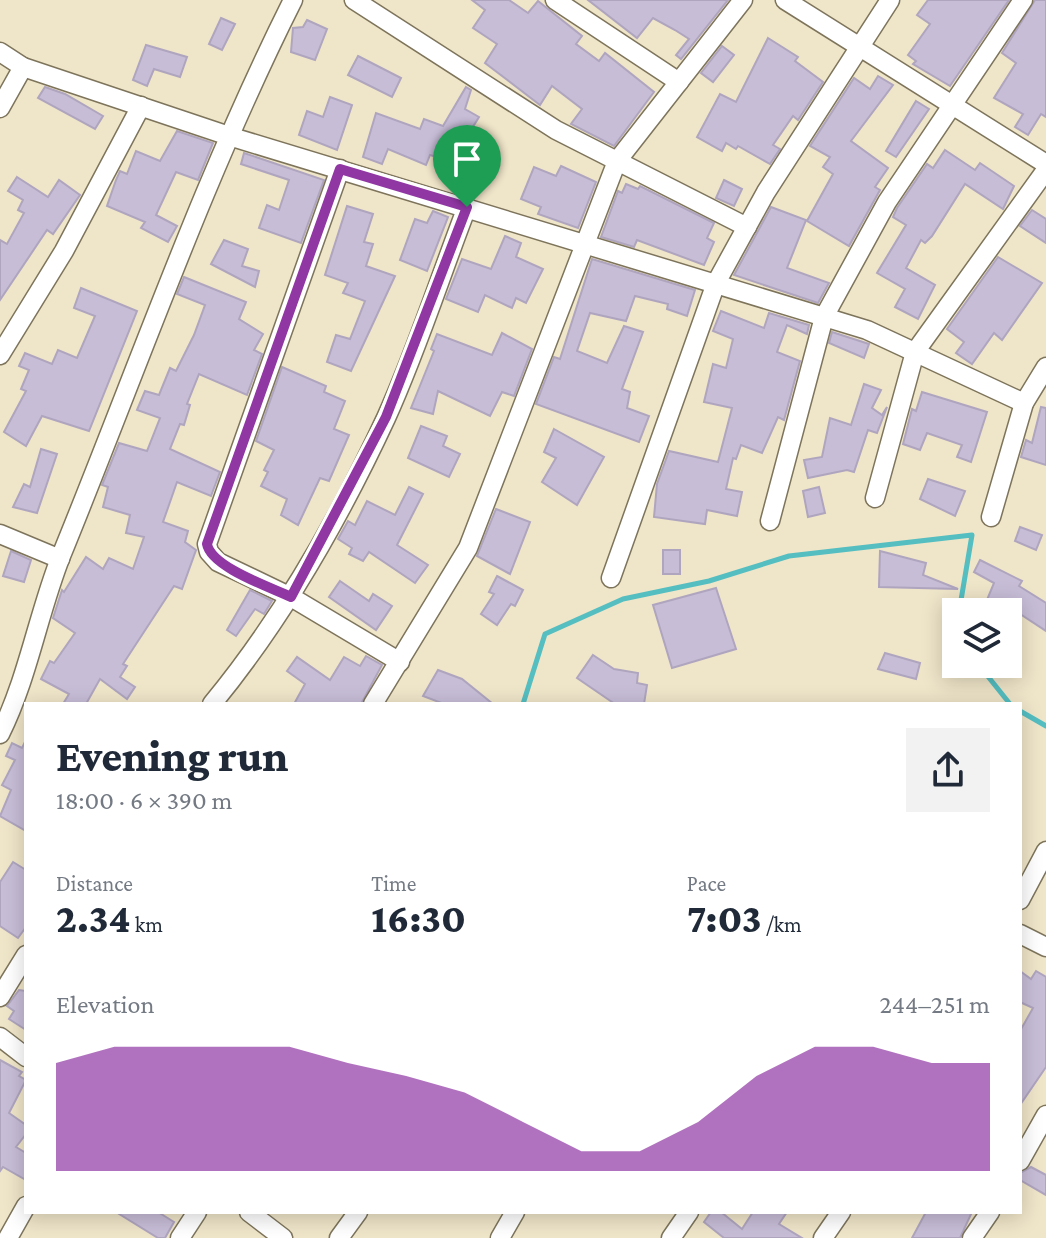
<!DOCTYPE html>
<html lang="en">
<head>
<meta charset="utf-8">
<style>
	:root { --surface:#fff; --page:#f2f2f3; --text:#1f2937; --muted:#747a83; --accent:#9037a3 }
	body { margin:0; font-family:"Crimson Pro",serif; background:var(--page); color:var(--text); height:100vh; display:flex; flex-direction:column; font-size:30px; white-space:nowrap }
	* { box-sizing:border-box; margin:0 }
	p { font-size:26px; color:var(--muted) }
	.icon { flex:none; width:44px; height:44px; fill:none; stroke:currentColor; stroke-width:2; stroke-linecap:round; stroke-linejoin:round }
	.map { position:relative; flex:1; overflow:hidden }
	.details { position:absolute; left:24px; top:702px; width:998px; height:512px; display:flex; flex-direction:column; background:var(--surface); border-radius:0px; box-shadow:0 4px 20px #0003 }
	.details>* { flex:none }
	.tools { position:absolute; left:942px; top:598px; display:grid; gap:16px }
	.tools a { display:grid; place-items:center; width:80px; height:80px; border-radius:0px; background:var(--surface); box-shadow:0 4px 20px #0003; font-size:40px }
	.pin { position:absolute; display:grid; place-items:center; width:68px; height:68px; color:#fff; margin:-82px -34px; border-radius:50% 50% 50% 0; rotate:-45deg; box-shadow:0 0 8px #0007 }
	.pin .icon { rotate:45deg }
	.round { display:grid; place-items:center; flex:none; width:84px; height:84px; border-radius:0px; background:var(--page) }
	.overview { display:flex; align-items:center; justify-content:space-between; height:136px; padding:0 32px }
	h1 { font-size:44px; font-weight:800; line-height:60px }
	.metrics { display:grid; grid-template-columns:repeat(3,1fr); gap:12px; height:136px; padding:8px 32px }
	.metrics div { display:grid; align-content:center }
	.metrics b { font-size:40px; font-weight:800 }
	.metrics small { font-size:22px; font-weight:400 }
	.metrics p { font-size:22px }
	.chart { height:224px; padding:16px 32px }
	.chart p { display:flex; justify-content:space-between }
	.chart svg { width:100%; height:144px; margin-top:8px; fill:var(--accent); opacity:.7 }
	.map>svg:first-child { display:block }
	.lines { fill:none; stroke-linecap:round; stroke-linejoin:round }
	.stream { stroke:#54bec1; stroke-width:5 }
	.building { fill:#c7bdd7; stroke:#afa5bf; stroke-width:2 }
	.minor-casing { stroke:#7d745b; stroke-width:21 }
	.minor { stroke:#fff; stroke-width:18 }
	.route-casing { stroke:#fff; stroke-width:16 }
	.route { stroke:#9037a3; stroke-width:10 }
</style>
</head>
<body>
<div class="map">
<svg width="1046" height="1238" viewBox="0 0 1046 1238">
	<rect width="100%" height="100%" fill="#efe5c9"/>
	<g class="lines">
		<g class="stream">
			<path d="M956,629V637"/>
			<path d="M978,664L1010,704"/>
			<path d="M523,704L545,634L623,599L709,581L789,556L972,535L959,612"/>
			<path d="M1020,711L1046,726"/>
		</g>
	</g>
	<g class="building">
		<path d="M472,0H509L528,13L538,1L582,36L576,44L599,61L605,53L654,92L614,146L571,124L582,109L552,86L540,105L485,63L497,44L473,28L485,10Z"/>
		<path d="M588,0H728L681,59L676,55L689,39L675,30L653,18L637,38Z"/>
		<path d="M928,0H1009L950,86L913,64L916,61L908,55L930,24L917,15Z"/>
		<path d="M1035,0H1046V117L1041,114L1028,135L1015,127L1023,114L994,98L1016,63L1002,53Z"/>
		<path d="M221,18L235,24L222,50L209,44Z"/>
		<path d="M307,20L327,29L315,60L291,52L293,28L303,27Z"/>
		<path d="M768,38L798,57L795,61L823,82L798,120L793,116L773,145L780,149L770,164L738,146L736,149L726,143L722,151L697,137L720,94L736,102Z"/>
		<path d="M146,45L187,57L180,77L154,69L147,86L133,80Z"/>
		<path d="M722,46L734,55L713,82L701,73Z"/>
		<path d="M358,56L401,78L392,97L348,75Z"/>
		<path d="M878,76L893,85L851,141L888,168L875,187L880,190L849,246L807,221L833,174L823,167L830,157L810,146L854,78L870,89Z"/>
		<path d="M45,87L65,94L103,116L95,129L38,98Z"/>
		<path d="M466,87L471,90L465,109L479,117L469,133L460,127L450,161L430,155L426,165L388,149L382,164L363,157L376,113L420,129L424,119L443,126Z"/>
		<path d="M330,97L352,105L337,150L299,135L307,111L323,117Z"/>
		<path d="M916,101L929,109L896,157L886,151Z"/>
		<path d="M177,131L213,143L198,180L176,172L156,215L177,226L168,242L141,228L145,222L107,206L116,180L120,171L127,174L136,151L160,161Z"/>
		<path d="M945,150L975,170L980,163L1014,186L1003,209L965,184L932,236L925,243L921,240L906,268L935,285L918,319L895,307L905,289L877,273L906,225L893,217L897,208L927,164L933,168Z"/>
		<path d="M244,153L324,180L301,243L259,228L267,205L279,210L289,180L241,164Z"/>
		<path d="M561,166L596,182L578,228L538,214L541,207L521,199L534,167L556,176Z"/>
		<path d="M17,177L48,197L59,180L80,195L53,234L47,230L0,300V240L7,244L24,213L18,210L23,200L8,191Z"/>
		<path d="M724,180L742,189L734,206L716,198Z"/>
		<path d="M626,184L638,189L640,186L714,223L707,238L714,242L704,265L637,240L634,247L601,237L618,191L622,193Z"/>
		<path d="M347,206L373,214L364,242L373,244L366,266L395,276L351,371L327,362L336,335L350,339L365,301L343,293L348,283L325,275Z"/>
		<path d="M771,207L806,220L787,268L829,283L818,303L734,275Z"/>
		<path d="M1032,210L1046,219V243L1020,226Z"/>
		<path d="M433,211L448,217L427,271L400,260L415,219L427,223Z"/>
		<path d="M505,236L521,243L516,257L543,269L526,303L516,298L512,308L485,295L478,312L446,299L462,259L491,269Z"/>
		<path d="M224,240L248,249L242,266L259,271L255,287L211,264Z"/>
		<path d="M998,257L1042,283L1002,340L994,333L972,364L956,353L964,342L947,329Z"/>
		<path d="M592,259L695,290L687,316L667,309L668,304L635,296L626,321L590,313L577,351L607,363L624,326L643,332L622,389L630,392L627,408L649,416L639,442L536,404L554,357L560,359Z"/>
		<path d="M184,277L246,302L239,319L263,334L254,350L262,354L247,395L199,374L187,404L190,405L184,425L180,424L170,449L220,472L211,496L177,482L163,522L188,531L185,542L196,550L182,589L174,586L123,664L127,666L120,677L135,687L127,699L100,679L86,704H63L69,694L41,679L50,661L54,663L75,633L53,618L62,590L64,592L86,557L103,569L109,558L133,569L144,537L126,533L130,515L103,507L108,487L102,485L119,443L147,451L160,418L137,410L145,391L159,395L170,368L176,371L194,335L205,305L177,294Z"/>
		<path d="M81,288L137,311L89,431L42,416L26,446L4,432L26,391L21,389L29,370L19,366L25,353L52,364L58,350L77,358L95,316L74,308Z"/>
		<path d="M721,311L764,328L769,313L809,325L807,334L787,325L777,352L800,361L784,420L778,417L762,453L741,445L736,459L733,458L726,489L742,492L737,516L707,510L705,524L654,517L657,484L669,451L718,462L732,408L704,402L713,364L726,368L733,339L713,331Z"/>
		<path d="M832,332L869,344L864,358L829,343Z"/>
		<path d="M502,333L532,349L514,396L502,392L490,416L438,391L433,414L411,408L434,351L431,349L437,334L492,355Z"/>
		<path d="M282,367L326,386L324,392L345,401L334,429L349,435L329,481L320,478L298,525L281,515L287,499L261,486L268,472L264,470L274,450L256,441Z"/>
		<path d="M864,384L881,390L872,408L882,415L887,407L877,433L868,430L854,472L847,470L808,478L804,460L822,457L830,418L851,425Z"/>
		<path d="M922,392L987,412L971,462L957,457L962,445L927,433L920,450L903,444L912,409L916,411Z"/>
		<path d="M1041,407L1046,408V465L1021,457L1026,440L1032,443Z"/>
		<path d="M421,426L447,436L443,446L460,454L449,477L408,458Z"/>
		<path d="M554,429L604,457L577,505L542,482L556,458L544,452Z"/>
		<path d="M41,449L57,454L37,513L13,507L24,484L30,487Z"/>
		<path d="M928,479L965,491L955,516L920,499Z"/>
		<path d="M409,487L423,494L397,545L428,565L415,583L369,552L363,561L349,554L352,548L338,539L348,521L355,525L367,501L395,515Z"/>
		<path d="M819,487L825,513L808,517L803,491Z"/>
		<path d="M496,509L530,522L510,574L477,556Z"/>
		<path d="M1020,527L1042,535L1036,550L1015,541Z"/>
		<rect x="663" y="550" width="17" height="24"/>
		<path d="M11,551L31,560L24,582L3,576Z"/>
		<path d="M880,551L926,563L923,575L958,589L879,587Z"/>
		<path d="M980,560L1022,581L1019,586L1046,603V631L1017,612H982L994,583L974,572Z"/>
		<path d="M497,576L523,590L515,606L511,604L497,625L481,614L494,594L489,592Z"/>
		<path d="M340,581L369,601L373,594L392,606L376,630L329,597Z"/>
		<path d="M716,588L736,649L672,668L653,605Z"/>
		<path d="M250,590L272,601L264,614L255,609L236,636L227,630Z"/>
		<path d="M885,653L920,663L916,679L878,669Z"/>
		<path d="M593,655L614,669L638,673L637,683L647,685L644,704H615L577,678Z"/>
		<path d="M366,656L382,665L361,704H294L305,684L287,671L297,657L330,680L344,657L360,666Z"/>
		<path d="M438,670L462,679L493,704H444L423,696Z"/>
		<path d="M26,740V831L0,816L11,790L2,785L15,760L6,756L12,743L22,748Z"/>
		<path d="M13,862L26,870V927L18,938L0,926V882Z"/>
		<path d="M1020,971L1031,979L1036,971L1046,977V1067L1020,1105V1031L1033,1008L1020,1002Z"/>
		<path d="M19,990L26,991V1030L9,1019L14,1011L7,1006Z"/>
		<path d="M0,1060L22,1072L19,1076L26,1080L9,1113L26,1125V1134L16,1147L26,1153V1180L3,1167L0,1171Z"/>
		<path d="M1031,1167L1046,1175V1195L1020,1180V1173Z"/>
		<path d="M116,1212H158L174,1222L165,1238H158Z"/>
		<path d="M711,1212H721L742,1229L753,1212H787L779,1224L802,1238H724L704,1222Z"/>
		<path d="M926,1212H972L960,1238H912Z"/>
	</g>
	<g class="lines">
		<g class="minor-casing">
			<g id="minor">
				<path d="M354,0L556,130L747,227"/>
				<path d="M555,0L679,82"/>
				<path d="M785,0L1046,164"/>
				<path d="M0,52L23,67L232,137L867,330L1024,403"/>
				<path d="M0,108L23,67"/>
				<path d="M340,169L207,544L209,552L218,562L291,597L400,662"/>
				<path d="M0,355L64,251L141,106"/>
				<path d="M875,498L915,352L1046,170"/>
				<path d="M991,517L1024,403L1046,367"/>
				<path d="M770,521L824,317L887,202L1023,0"/>
				<path d="M0,534L60,559"/>
				<path d="M611,578L716,283L766,192L890,0"/>
				<path d="M212,704C283,618 339,519 386,418C417,350 440,277 467,207"/>
				<path d="M373,704L468,548L617,161L743,0"/>
				<path d="M0,734C28,678 38,614 61,556C137,370 203,179 293,0"/>
				<path d="M1020,900L1046,851"/>
				<path d="M1020,934L1046,947"/>
				<path d="M0,997L26,955"/>
				<path d="M0,1037L26,1057"/>
				<path d="M1020,1161L1046,1115"/>
				<path d="M249,1212L283,1238"/>
				<path d="M8,1238L26,1206"/>
				<path d="M180,1238L197,1212"/>
				<path d="M339,1238L358,1212"/>
				<path d="M500,1238L515,1212"/>
				<path d="M671,1238L689,1212"/>
				<path d="M823,1238L841,1212"/>
				<path d="M972,1238L990,1212"/>
			</g>
		</g>
		<use href="#minor" class="minor"/>
	</g>
	<g class="lines">
		<g class="route-casing">
			<path id="route" d="M340,169L467,207L386,417L291,597C270,587 211,567 207,544Z"/>
		</g>
		<use href="#route" class="route"/>
	</g>
</svg>
<div class="tools">
<a><svg class="icon" aria-label="layers" viewBox="0 0 24 24"><path d="M12 4l9 5-9 5-9-5zM3 14l9 5 9-5"/></svg></a>
</div>
<div class="pin" style="left:467px;top:207px;background:#1e9e55"><svg class="icon" aria-label="arrive" viewBox="0 0 24 24"><path d="M6 21V4h12l-3 4 3 4H6"/></svg></div>
<section class="details">
<div class="overview"><div><h1>Evening run</h1><p>18:00 · 6 × 390 m</p></div><a class="round"><svg class="icon" aria-label="share" viewBox="0 0 24 24"><path d="M12 15V3M7 8l5-5 5 5M5 13v7h14v-7"/></svg></a></div>
<div class="metrics">
<div><p>Distance</p><b>2.34<small> km</small></b></div>
<div><p>Time</p><b>16:30</b></div>
<div><p>Pace</p><b>7:03<small> /km</small></b></div>
</div>
<div class="chart"><p><span>Elevation</span>244–251 m</p>
<svg viewBox="0 0 160 44" preserveAspectRatio="none"><path d="M0 44V11L10 6L20 6L30 6L40 6L50 11L60 15L70 20L80 29L90 38L100 38L110 29L120 15L130 6L140 6L150 11L160 11V44z"/></svg>
</div>
</section>
</div>
</body>
</html>
